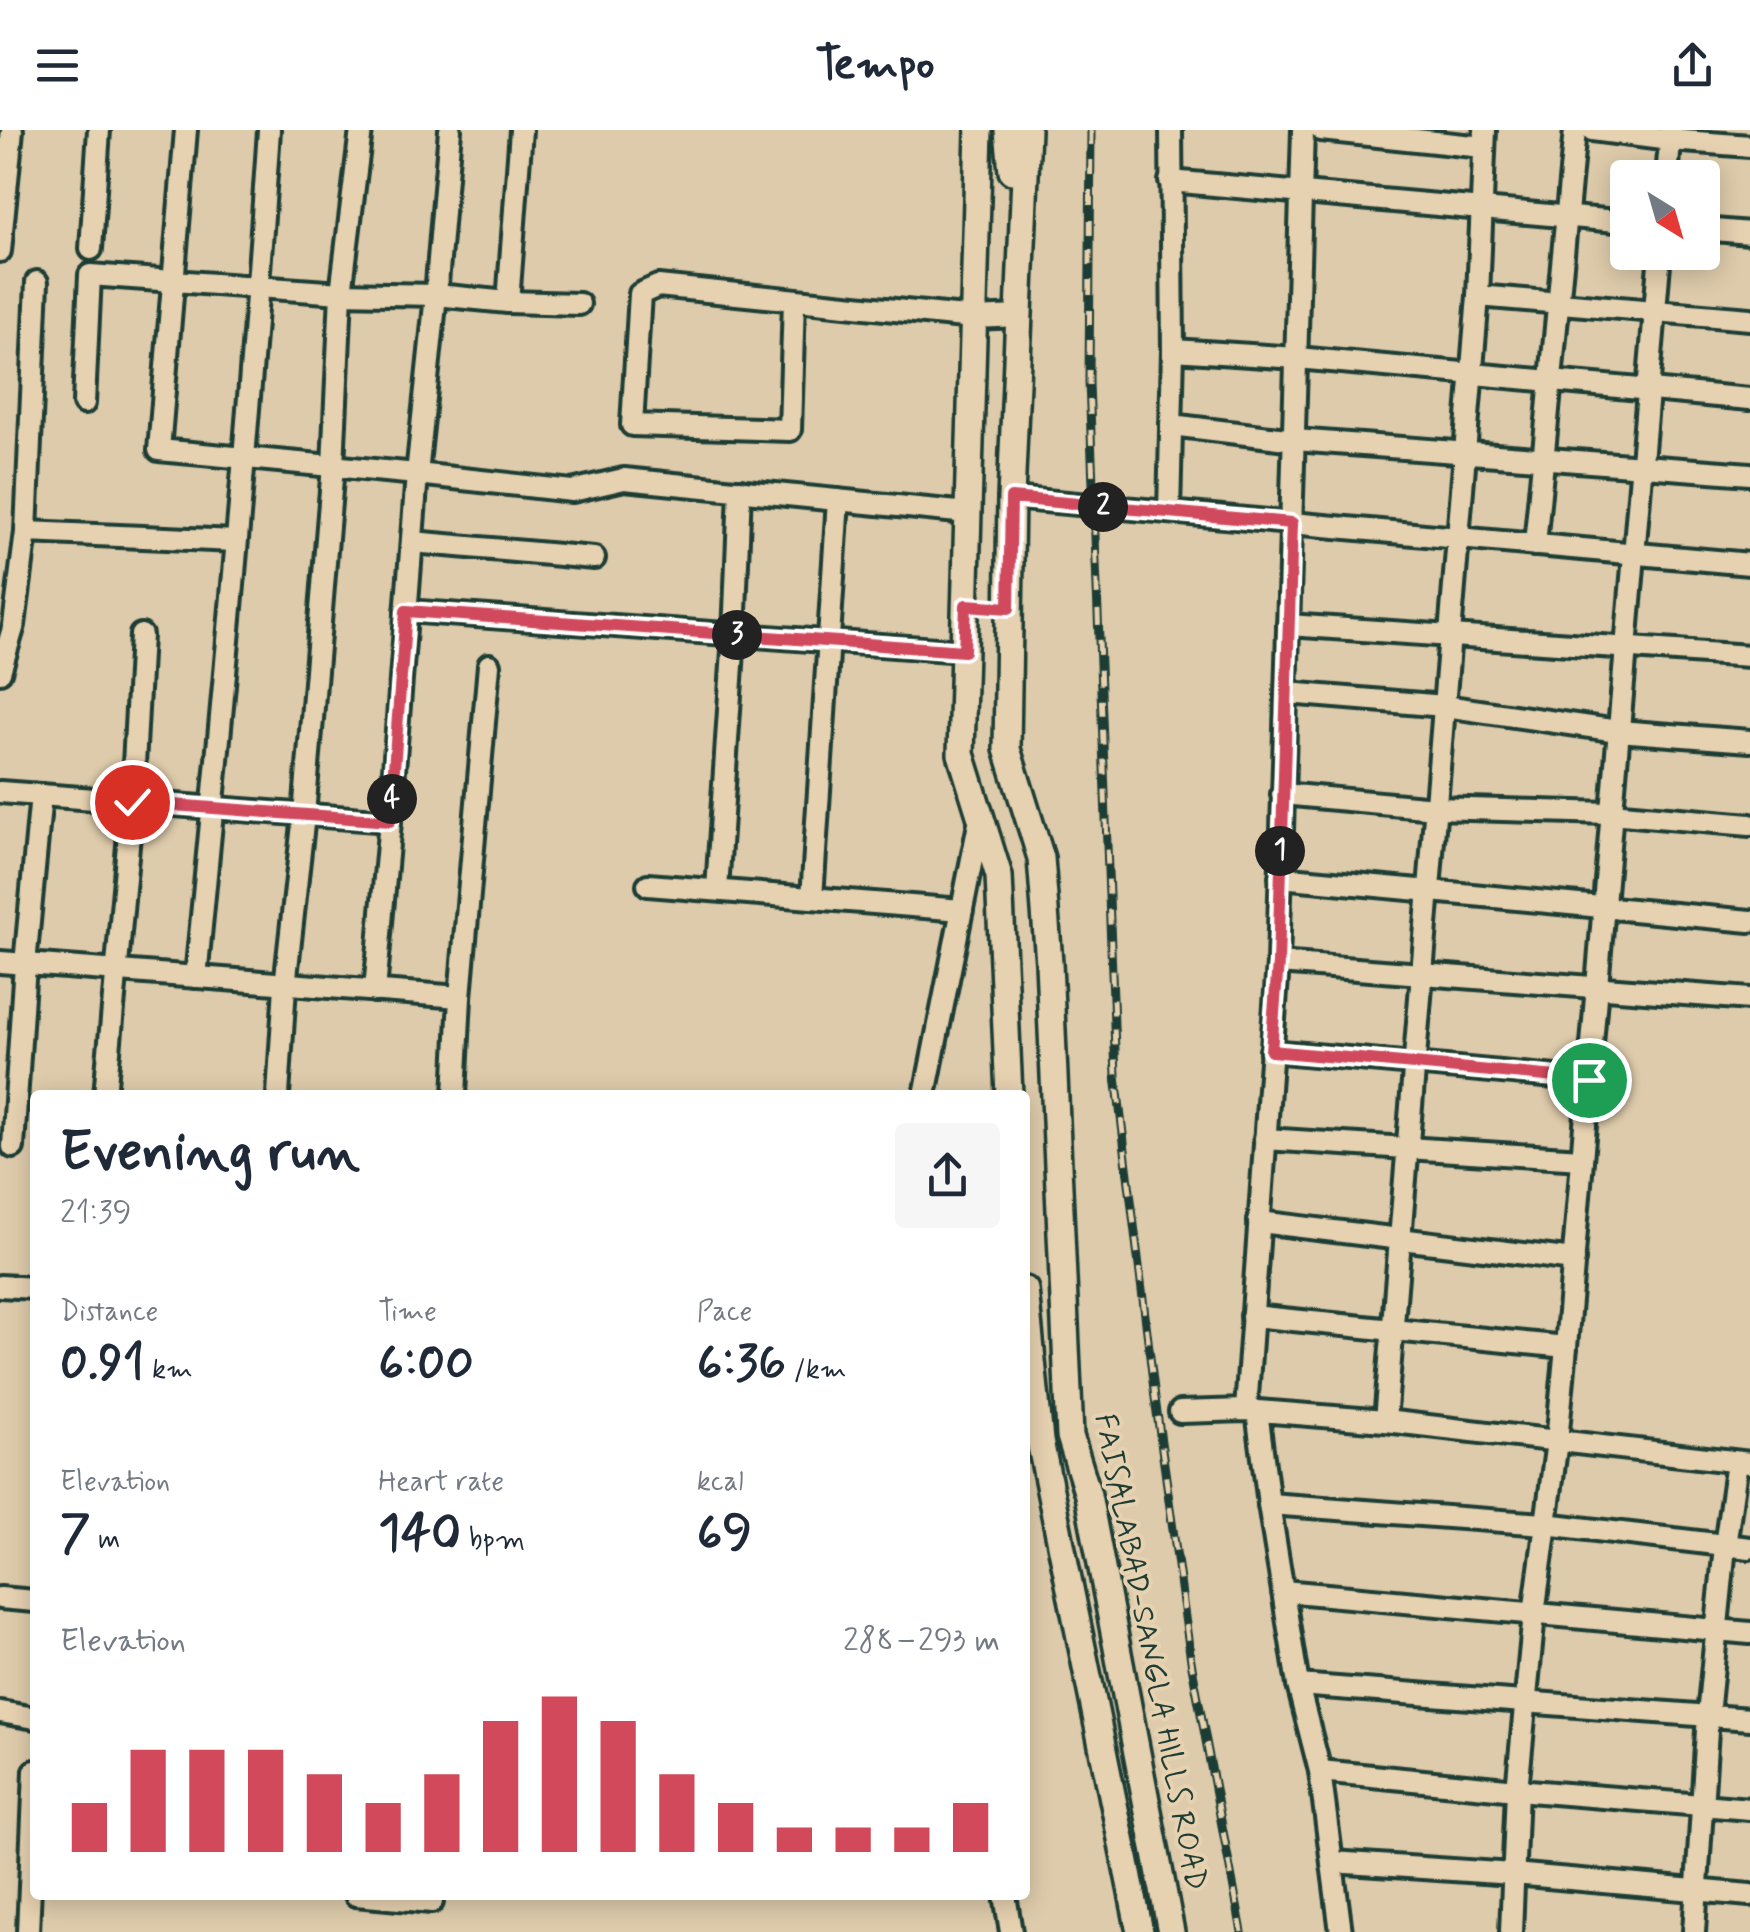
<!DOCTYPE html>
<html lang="en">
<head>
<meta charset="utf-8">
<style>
	:root { --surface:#fff; --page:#f6f6f7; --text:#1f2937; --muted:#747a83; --accent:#d1495b }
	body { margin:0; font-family:Mynerve,sans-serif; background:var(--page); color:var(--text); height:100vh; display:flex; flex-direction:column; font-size:38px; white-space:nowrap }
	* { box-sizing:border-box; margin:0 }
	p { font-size:32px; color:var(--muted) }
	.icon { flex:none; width:55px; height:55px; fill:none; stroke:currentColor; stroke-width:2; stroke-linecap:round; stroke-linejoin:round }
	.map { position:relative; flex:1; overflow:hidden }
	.drawer { position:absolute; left:30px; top:960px; width:1000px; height:810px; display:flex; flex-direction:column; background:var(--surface); border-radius:10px; box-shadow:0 5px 25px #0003 }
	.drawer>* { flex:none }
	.needle { width:65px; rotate:143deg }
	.controls { position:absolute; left:1610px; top:30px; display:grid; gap:20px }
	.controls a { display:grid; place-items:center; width:110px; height:110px; border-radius:10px; background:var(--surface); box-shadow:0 5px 25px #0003; font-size:50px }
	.pin { position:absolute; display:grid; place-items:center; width:85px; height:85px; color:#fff; margin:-42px; border:5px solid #fff; border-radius:50%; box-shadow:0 2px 10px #0007 }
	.km { position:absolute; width:50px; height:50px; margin:-25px; border-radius:50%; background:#222; color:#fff; font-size:28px; line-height:50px; text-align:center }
	.round { display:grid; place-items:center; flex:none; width:105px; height:105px; border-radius:10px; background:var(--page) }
	.headline { display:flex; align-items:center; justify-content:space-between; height:170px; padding:0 30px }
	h1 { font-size:55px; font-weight:700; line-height:75px }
	.metrics { display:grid; grid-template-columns:repeat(3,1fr); gap:15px; height:170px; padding:10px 30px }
	.metrics div { display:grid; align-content:center }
	.metrics b { font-size:50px; font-weight:700 }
	.metrics small { font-size:28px; font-weight:400 }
	.metrics p { font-size:28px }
	.chart { height:280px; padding:20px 30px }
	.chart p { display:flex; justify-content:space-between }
	.chart svg { width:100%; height:180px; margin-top:10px; stroke:var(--accent); stroke-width:6 }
	header { display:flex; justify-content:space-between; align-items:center; height:130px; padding:0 30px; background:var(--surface); font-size:45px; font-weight:700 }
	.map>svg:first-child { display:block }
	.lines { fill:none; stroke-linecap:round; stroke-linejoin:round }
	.minor-casing { stroke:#1f3d34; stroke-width:28 }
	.major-casing { stroke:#1f3d34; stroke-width:32 }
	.minor { stroke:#e6d1b0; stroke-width:20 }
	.major { stroke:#e6d1b0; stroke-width:25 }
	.rail-casing { stroke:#1f3d34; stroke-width:9 }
	.rail { stroke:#e6d1b0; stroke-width:5; stroke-dasharray:15; stroke-linecap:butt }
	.route-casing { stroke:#fff; stroke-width:20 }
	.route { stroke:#d1495b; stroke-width:12 }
	.labels { text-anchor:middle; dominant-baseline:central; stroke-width:8; stroke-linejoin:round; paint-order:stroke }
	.street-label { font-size:30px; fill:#1f3d34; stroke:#e6d1b0 }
</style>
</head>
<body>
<header><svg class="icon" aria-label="menu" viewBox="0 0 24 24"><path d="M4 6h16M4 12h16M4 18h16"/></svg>Tempo<svg class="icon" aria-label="share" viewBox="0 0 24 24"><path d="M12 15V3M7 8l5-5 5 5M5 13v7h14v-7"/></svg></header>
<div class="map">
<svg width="1750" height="1802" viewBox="0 0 1750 1802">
	<rect width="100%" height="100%" fill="#decbab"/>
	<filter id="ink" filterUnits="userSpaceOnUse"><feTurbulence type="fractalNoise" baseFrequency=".01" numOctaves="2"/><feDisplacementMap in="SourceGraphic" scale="20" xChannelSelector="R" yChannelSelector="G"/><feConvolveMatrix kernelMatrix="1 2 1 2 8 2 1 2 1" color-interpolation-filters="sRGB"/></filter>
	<g filter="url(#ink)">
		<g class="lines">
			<g class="minor-casing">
				<g id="minor">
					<path d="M186,0L159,320L417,344L572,361L624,349L968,383"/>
					<path d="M1321,0L1483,17"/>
					<path d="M1592,0L1670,10L1750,16"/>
					<path d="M1667,48L1671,0"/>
					<path d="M1170,51L1628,92"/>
					<path d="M1702,99L1750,103"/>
					<path d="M91,119L99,0"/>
					<path d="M0,121L12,0"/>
					<path d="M1478,166L1750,189"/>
					<path d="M794,170L790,300L632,295L640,164L658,156L974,188L1019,186"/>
					<path d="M508,172L579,174"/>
					<path d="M1173,220L1297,228L1750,269"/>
					<path d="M84,273L90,145L341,163L436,165L508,172L521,0"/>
					<path d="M1171,295L1295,310L1750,344"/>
					<path d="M1011,368L1750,434"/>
					<path d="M1169,382L1173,220L1171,0"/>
					<path d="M26,402L37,152"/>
					<path d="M412,412L594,428"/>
					<path d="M1535,415L1575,0"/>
					<path d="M406,481L964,521"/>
					<path d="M1288,495L1750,526"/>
					<path d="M0,542L14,495L26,402L236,411"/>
					<path d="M1287,563L1445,576L1618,601L1750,611"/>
					<path d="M0,662L390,691L417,344L436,165L450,0"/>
					<path d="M1282,664L1435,678L1610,683L1750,695"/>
					<path d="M1280,747L1750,791"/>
					<path d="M648,755L962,780"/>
					<path d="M717,760L734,505L740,360"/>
					<path d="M812,768L838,370"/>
					<path d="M0,832L460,867L489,535"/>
					<path d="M1278,833L1750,869"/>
					<path d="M196,847C224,565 250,283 269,0"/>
					<path d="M375,861L390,691"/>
					<path d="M1271,921L1589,950"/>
					<path d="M105,965L132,672L141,505"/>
					<path d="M278,965L285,856L304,685L333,336L341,163L361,0"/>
					<path d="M455,965L460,867"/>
					<path d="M925,965L980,689"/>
					<path d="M1265,1009L1582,1029"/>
					<path d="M13,1017L25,834L41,665"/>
					<path d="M1259,1092L1574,1130"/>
					<path d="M0,1156L35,1158"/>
					<path d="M1252,1186L1566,1217"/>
					<path d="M1246,1280L1278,833L1303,0"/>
					<path d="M1257,1281L1269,1374L1298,1555L1320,1641L1341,1802"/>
					<path d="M1180,1282L1246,1280L1385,1291L1750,1333"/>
					<path d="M1385,1291L1478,166L1485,0"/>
					<path d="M1269,1374L1545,1394L1750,1418"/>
					<path d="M1283,1461L1750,1503"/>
					<path d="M0,1468L35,1471"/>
					<path d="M1298,1555L1750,1589"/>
					<path d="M0,1582L35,1588"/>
					<path d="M1320,1641L1517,1660L1750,1679"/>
					<path d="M1332,1732L1513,1744L1750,1765"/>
					<path d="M356,1765L432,1772"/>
					<path d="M1005,1765L1011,1802"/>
					<path d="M28,1802L35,1641"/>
					<path d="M1511,1802L1517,1660L1534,1484L1557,1311L1566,1217L1660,122"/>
					<path d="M1694,1802L1708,1585L1725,1416L1737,1332"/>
				</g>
			</g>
			<g class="major-casing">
				<g id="major">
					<path d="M979,0L961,624L999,746L1009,965"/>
					<path d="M1008,0L1012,41"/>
					<path d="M1027,0L1011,368L1007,619L1041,728L1049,833L1070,1306L1088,1365L1171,1802"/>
					<path d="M1025,1160L1040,1311L1140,1802"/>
				</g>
			</g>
			<use href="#minor" class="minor"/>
			<use href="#major" class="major"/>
			<g class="rail-casing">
				<path id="rail" d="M1091,0L1089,252L1116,946L1155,1268L1191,1531L1242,1802"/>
			</g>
			<use href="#rail" class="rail"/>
		</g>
	</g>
	<g class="lines" filter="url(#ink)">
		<g class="route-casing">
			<path id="route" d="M132,672L390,691L406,481L964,521L966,475L1009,478L1011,368L1292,393L1278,833L1271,921L1589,950"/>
		</g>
		<use href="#route" class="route"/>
	</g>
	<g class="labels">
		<g class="street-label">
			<text transform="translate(1150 1522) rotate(79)">FAISALABAD-SANGLA HILLS ROAD</text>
		</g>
	</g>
</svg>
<div class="controls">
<a><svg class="needle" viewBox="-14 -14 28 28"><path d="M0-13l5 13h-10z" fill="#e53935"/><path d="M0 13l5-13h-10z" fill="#747a83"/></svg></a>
</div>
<div class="pin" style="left:1589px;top:950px;background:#1e9e55"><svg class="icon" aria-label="arrive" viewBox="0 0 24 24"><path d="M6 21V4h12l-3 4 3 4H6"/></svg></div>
<div class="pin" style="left:132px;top:672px;background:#d93025"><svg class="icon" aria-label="check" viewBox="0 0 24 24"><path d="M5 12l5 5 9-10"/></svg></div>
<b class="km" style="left:1280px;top:721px">1</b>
<b class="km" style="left:1103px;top:377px">2</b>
<b class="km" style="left:737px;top:505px">3</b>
<b class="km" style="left:392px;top:669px">4</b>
<section class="drawer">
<div class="headline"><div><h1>Evening run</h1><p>21:39</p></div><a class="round"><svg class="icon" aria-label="share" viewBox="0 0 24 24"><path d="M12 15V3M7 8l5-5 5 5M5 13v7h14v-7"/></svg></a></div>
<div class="metrics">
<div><p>Distance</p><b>0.91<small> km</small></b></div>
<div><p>Time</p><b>6:00</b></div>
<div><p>Pace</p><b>6:36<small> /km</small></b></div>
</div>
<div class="metrics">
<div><p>Elevation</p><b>7<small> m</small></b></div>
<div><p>Heart rate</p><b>140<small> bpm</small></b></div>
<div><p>kcal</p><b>69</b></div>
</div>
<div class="chart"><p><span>Elevation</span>288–293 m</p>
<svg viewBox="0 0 160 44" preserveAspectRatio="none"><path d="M5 44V32M15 44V19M25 44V19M35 44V19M45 44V25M55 44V32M65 44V25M75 44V12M85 44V6M95 44V12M105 44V25M115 44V32M125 44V38M135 44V38M145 44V38M155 44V32"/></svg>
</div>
</section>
</div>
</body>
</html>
